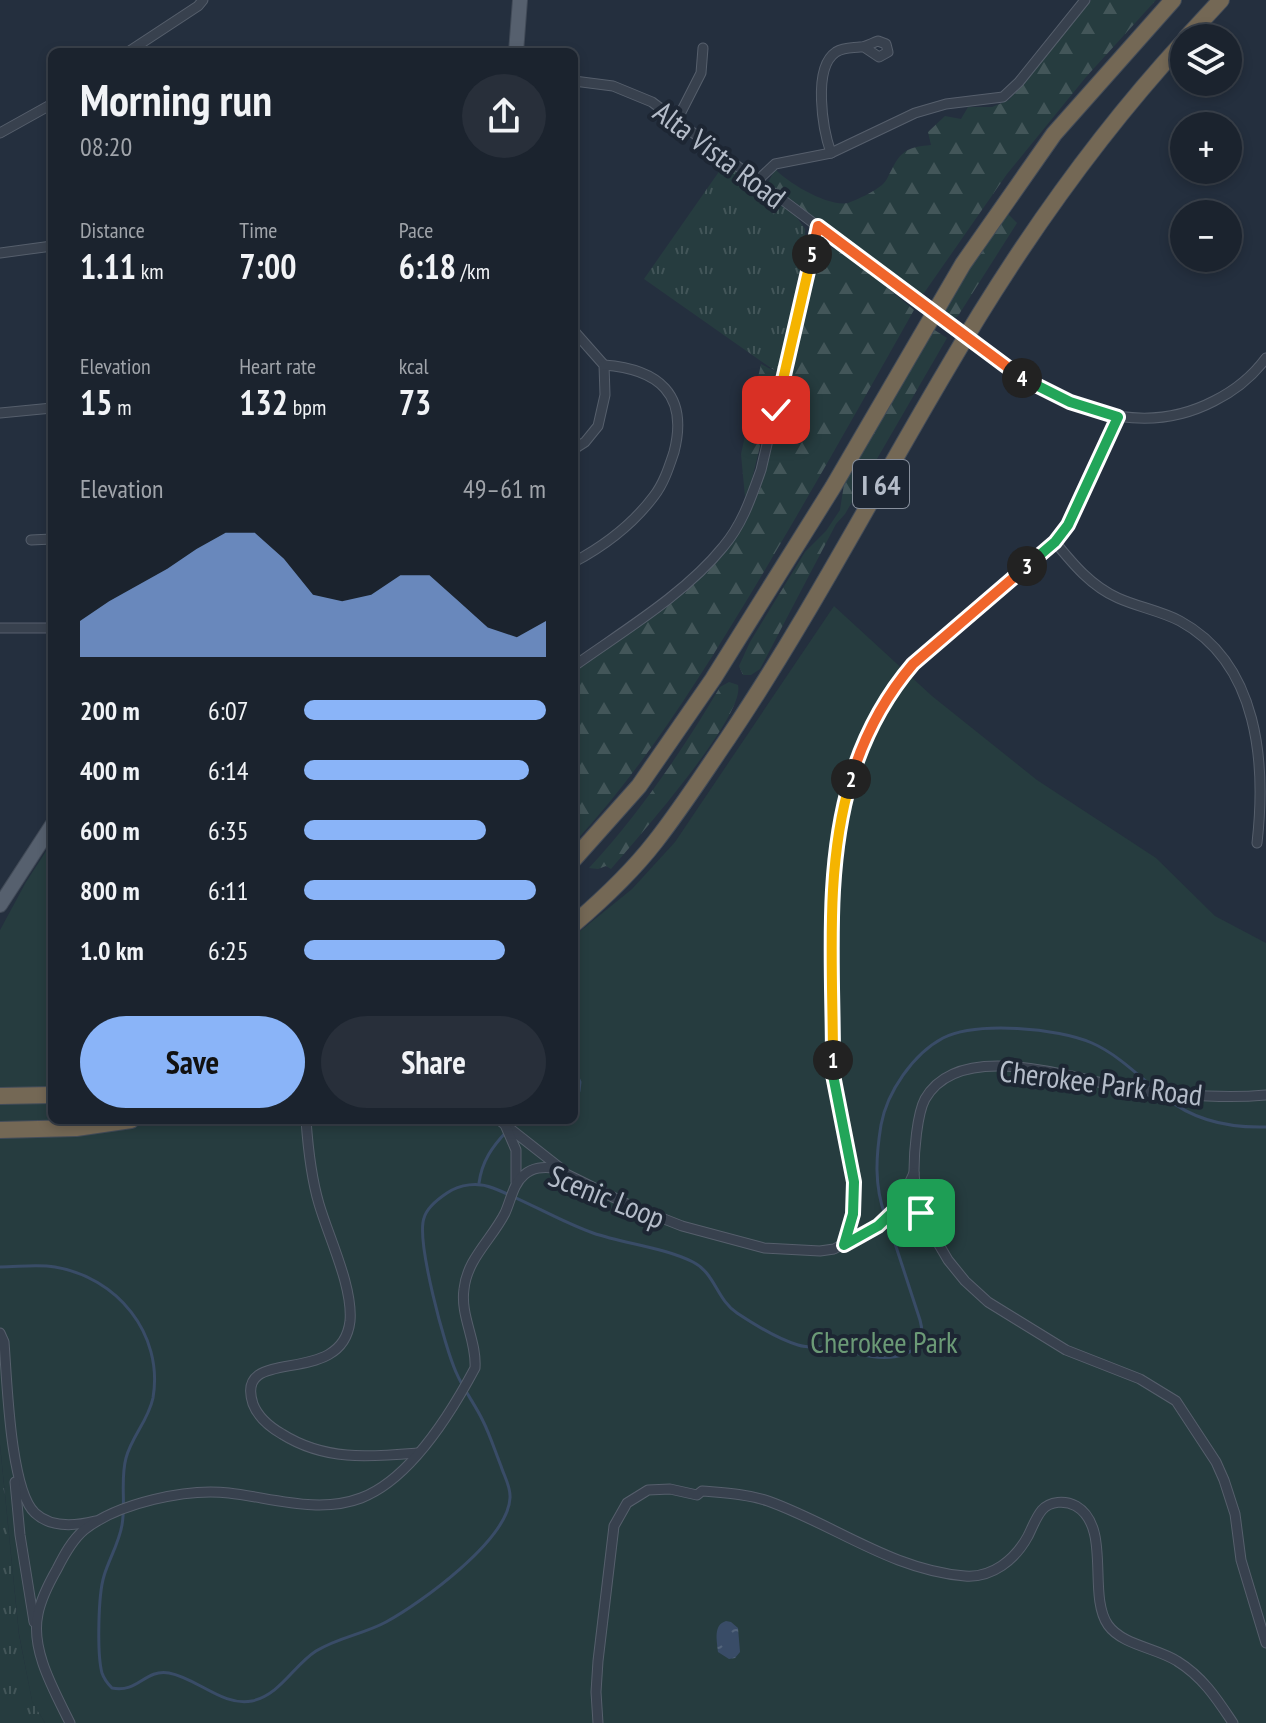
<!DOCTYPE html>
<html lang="en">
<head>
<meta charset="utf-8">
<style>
	:root { --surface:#1b232e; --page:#282f3a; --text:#f1f3f6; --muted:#a0a4aa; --line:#39404a; --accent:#8ab4f8 }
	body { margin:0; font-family:"PT Sans Narrow",sans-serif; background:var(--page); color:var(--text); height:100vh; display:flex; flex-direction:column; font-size:30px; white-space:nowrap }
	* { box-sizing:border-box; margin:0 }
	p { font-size:26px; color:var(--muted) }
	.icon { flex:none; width:44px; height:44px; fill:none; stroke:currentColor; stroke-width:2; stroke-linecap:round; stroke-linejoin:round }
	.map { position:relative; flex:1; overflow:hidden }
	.details { position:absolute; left:48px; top:48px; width:530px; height:1076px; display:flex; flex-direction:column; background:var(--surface); border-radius:12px; box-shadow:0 4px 12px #0003,0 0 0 2px var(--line) }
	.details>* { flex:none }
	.controls { position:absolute; left:1170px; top:24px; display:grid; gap:16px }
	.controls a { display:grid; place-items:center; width:72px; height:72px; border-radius:50%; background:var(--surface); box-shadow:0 4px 12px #0003,0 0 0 2px var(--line); font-size:40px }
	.pin { position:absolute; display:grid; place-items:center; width:68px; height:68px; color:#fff; margin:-34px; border-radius:16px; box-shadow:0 4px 12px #0006 }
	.km { position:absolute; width:40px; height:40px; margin:-20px; border-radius:50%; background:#222; color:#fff; font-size:22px; line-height:40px; text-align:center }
	.round { display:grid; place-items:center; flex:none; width:84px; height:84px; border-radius:42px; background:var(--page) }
	.head { display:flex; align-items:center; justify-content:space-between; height:136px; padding:0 32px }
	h1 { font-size:44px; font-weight:800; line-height:60px }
	.metrics { display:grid; grid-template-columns:repeat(3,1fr); gap:12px; height:136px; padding:8px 32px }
	.metrics div { display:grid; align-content:center }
	.metrics b { font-size:34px; font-weight:800 }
	.metrics small { font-size:22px; font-weight:400 }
	.metrics p { font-size:22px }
	.chart { height:224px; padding:16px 32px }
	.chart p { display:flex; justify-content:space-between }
	.chart svg { width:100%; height:144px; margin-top:8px; fill:var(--accent); opacity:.7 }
	.button { display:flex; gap:16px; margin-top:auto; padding:16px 32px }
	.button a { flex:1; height:92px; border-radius:48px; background:var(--accent); color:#111; font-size:32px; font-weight:800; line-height:92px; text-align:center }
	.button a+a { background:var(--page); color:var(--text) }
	ul { padding:0 32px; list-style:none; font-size:26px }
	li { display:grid; grid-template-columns:128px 96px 1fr; align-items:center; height:60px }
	li i { height:20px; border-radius:10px; background:var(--accent) }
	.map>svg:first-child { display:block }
	.grass { fill:url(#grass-tufts) }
	.forest { fill:url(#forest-firs) }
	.park { fill:#263c3f }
	.water { fill:url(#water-ripples) }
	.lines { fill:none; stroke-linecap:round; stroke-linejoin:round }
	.stream { stroke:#394c67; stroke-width:3 }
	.minor-casing { stroke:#565f6c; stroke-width:11 }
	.primary-casing { stroke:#414a57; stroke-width:16 }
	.motorway-casing { stroke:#434c59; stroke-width:18 }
	.minor { stroke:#38414e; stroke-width:9 }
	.primary { stroke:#56606e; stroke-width:14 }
	.motorway { stroke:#746855; stroke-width:16 }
	.minor-bridge-casing { stroke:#565f6c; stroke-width:11; stroke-linecap:butt }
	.minor-bridge { stroke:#38414e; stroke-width:9 }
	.split-1-casing { stroke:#fff; stroke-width:16 }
	.split-2-casing { stroke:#fff; stroke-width:16 }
	.split-3-casing { stroke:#fff; stroke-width:16 }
	.split-4-casing { stroke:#fff; stroke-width:16 }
	.split-5-casing { stroke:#fff; stroke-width:16 }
	.split-6-casing { stroke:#fff; stroke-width:16 }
	.split-1 { stroke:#22a559; stroke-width:10 }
	.split-2 { stroke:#f5b400; stroke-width:10 }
	.split-3 { stroke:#f0652b; stroke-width:10 }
	.split-4 { stroke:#22a559; stroke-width:10 }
	.split-5 { stroke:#f0652b; stroke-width:10 }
	.split-6 { stroke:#f5b400; stroke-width:10 }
	.labels { text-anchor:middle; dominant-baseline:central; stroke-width:8; stroke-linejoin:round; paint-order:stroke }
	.shield { fill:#1d2633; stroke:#878f9c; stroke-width:2 }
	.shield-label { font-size:28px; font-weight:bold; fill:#b4bcc9 }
	.street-label { font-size:30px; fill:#b4bcc9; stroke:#1d2633 }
	.park-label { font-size:30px; fill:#6b9a76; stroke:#1d2633 }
</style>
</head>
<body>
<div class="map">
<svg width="1266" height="1723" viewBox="0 0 1266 1723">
	<defs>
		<pattern id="grass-tufts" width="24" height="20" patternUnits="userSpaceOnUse" patternTransform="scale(2)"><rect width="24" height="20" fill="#263c3f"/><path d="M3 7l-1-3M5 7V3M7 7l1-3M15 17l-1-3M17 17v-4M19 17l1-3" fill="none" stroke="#435659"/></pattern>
		<pattern id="forest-firs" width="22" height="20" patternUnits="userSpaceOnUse" patternTransform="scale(2)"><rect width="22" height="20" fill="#263c3f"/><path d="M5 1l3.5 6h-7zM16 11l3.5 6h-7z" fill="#435659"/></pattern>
		<pattern id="water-ripples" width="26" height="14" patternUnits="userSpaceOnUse" patternTransform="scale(2)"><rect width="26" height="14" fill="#394c67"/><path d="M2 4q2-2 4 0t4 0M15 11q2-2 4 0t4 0" fill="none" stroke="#53647b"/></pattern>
	</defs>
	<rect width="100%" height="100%" fill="#242f3e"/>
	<g class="grass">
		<path d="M725,163L796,216L805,229V247L778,373L644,279Z"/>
		<path d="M0,1445L19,1635L32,1700L45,1723H0Z"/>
	</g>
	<g class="forest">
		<path d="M1091,0H1156L1086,77L1007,174L924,293L918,294L768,183L775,169C788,183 828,207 848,203C857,200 875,191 882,185C887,181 889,174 892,169C902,149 910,147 931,145L928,132L945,116L961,119L968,107H992L1009,100Z"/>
		<path d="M1006,212L1017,223L958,316L954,318L945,314L942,310Z"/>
		<path d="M830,248L842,250L914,310C861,404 808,498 753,590C699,679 645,766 574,843V672L644,622L708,570L745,522L760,489L776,432L815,258L820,251Z"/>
		<path d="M930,327L947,338L845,514L836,524L760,669L751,675H743L739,666L750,642L805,552L826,531L840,510L845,478Z"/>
		<path d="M761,364L778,373L751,483L745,497L741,454Z"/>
		<path d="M729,682L738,685C746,716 634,842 611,869L606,866L598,869L589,868C640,813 682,751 720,687Z"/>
	</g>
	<path class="park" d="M834,606L932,696L1037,780L1156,858L1215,916L1266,943V1723H45L32,1701L19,1634L0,1445V930L26,882L52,842V1120H574V936L632,889L675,842Z"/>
	<path class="water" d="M726,1621L731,1622L738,1628L740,1652L735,1658L729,1659L718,1652C717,1640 713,1625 726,1621Z"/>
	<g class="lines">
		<g class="stream">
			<path d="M574,1068L580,1082L579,1091L574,1094"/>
			<path d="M1165,1097C1193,1120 1230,1128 1266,1127"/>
			<path d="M479,1183C482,1161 492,1147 507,1131"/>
			<path d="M885,1215C874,1185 876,1156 881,1125C887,1092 913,1054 943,1038C977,1021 1058,1028 1092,1043C1115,1053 1136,1073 1156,1090"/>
			<path d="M0,1267C18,1267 37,1264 55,1267C116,1277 164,1333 153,1398C148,1421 132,1436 126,1458C120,1480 126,1503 122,1525C119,1543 109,1559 104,1576C98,1595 97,1655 102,1673C104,1679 107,1683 112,1688C139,1693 144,1669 169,1673C197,1678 223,1707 252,1701C280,1695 294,1665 316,1651C339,1637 364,1634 386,1622C421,1603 508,1540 510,1498C511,1487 504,1476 501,1466C495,1451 490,1435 483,1421C475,1404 463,1389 456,1372C445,1348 416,1241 424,1218C427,1207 438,1199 447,1193C460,1184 478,1182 493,1188C527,1201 559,1221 593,1233C625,1244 663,1247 693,1262C715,1273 717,1300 737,1313C755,1325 778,1339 798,1345C810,1349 820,1346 832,1347C842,1348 850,1352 859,1354C887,1361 931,1359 920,1320L888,1222"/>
		</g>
		<g class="minor-casing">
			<g id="minor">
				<path d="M128,52L198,6L203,0"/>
				<path d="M574,81L613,86L652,102L916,300"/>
				<path d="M677,120L701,73L703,48"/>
				<path d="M0,133L52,104"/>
				<path d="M831,153C823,130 812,68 836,52C844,47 852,48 860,47C866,47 872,43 878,41L886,44L888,52L879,57L864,47"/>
				<path d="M757,181L775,164L831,153L915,113L946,104L1003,97L1019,82L1085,0"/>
				<path d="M0,253L52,246"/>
				<path d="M574,331L604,365L605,395L598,426L585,442L574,449"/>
				<path d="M985,352C1052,401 1133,443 1214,401C1234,391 1252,377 1266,358"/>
				<path d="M0,413L52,408"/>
				<path d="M31,540L52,539"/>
				<path d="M1055,542C1073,564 1091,586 1118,598C1138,607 1161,611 1180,621C1259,664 1266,764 1257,843"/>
				<path d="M574,562C604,546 633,524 654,496C664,483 669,467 674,452C689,394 658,369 604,365"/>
				<path d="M0,628H52"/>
				<path d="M574,666C623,631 685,594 723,547C742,525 751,498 761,470L818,226"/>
				<path d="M306,1120C308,1148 311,1177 319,1204C329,1238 353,1287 350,1321C342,1390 233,1343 253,1404C258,1417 270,1427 282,1434C325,1461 369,1457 417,1453"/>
				<path d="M499,1120L559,1167"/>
				<path d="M506,1127L516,1150V1182"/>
				<path d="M898,1207H917L948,1260L965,1281L988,1302L1066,1350L1140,1379L1176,1401L1216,1462L1224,1480L1235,1514L1241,1560L1266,1643"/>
				<path d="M917,1207C918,1194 914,1183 914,1171C914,1152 917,1114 925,1099C961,1036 1078,1081 1132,1089C1176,1095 1222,1099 1266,1095"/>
				<path d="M844,1245L854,1201L851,1165L833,1075L834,883L841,826L849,788L872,726L898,682L948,633L1055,542L1068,525L1082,500L1118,417"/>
				<path d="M0,1333L4,1342C7,1379 10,1490 35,1513C51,1528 75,1526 95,1521"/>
				<path d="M15,1482L20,1535L34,1622"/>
				<path d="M70,1723C55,1692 30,1650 38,1614C41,1598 49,1583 57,1569C64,1555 72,1540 84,1530C118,1503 187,1488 229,1493C272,1498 319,1514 361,1498C411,1479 451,1413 475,1368C477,1341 460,1316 464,1289C467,1259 492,1239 505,1213C511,1200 513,1184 524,1175C533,1167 543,1167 554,1168L631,1206L682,1226L764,1248L820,1251L834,1249L878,1226L898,1207L914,1173"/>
				<path d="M598,1723L596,1692L598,1661L614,1526L627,1503L648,1490L670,1489L697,1495L702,1491C724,1493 747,1494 768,1501C835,1525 892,1570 965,1576C992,1578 1015,1560 1028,1536C1032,1528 1036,1517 1042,1510C1050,1501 1065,1500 1076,1506C1112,1527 1087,1595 1108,1625C1122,1645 1157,1648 1177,1661C1203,1677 1217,1699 1233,1723"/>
			</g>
		</g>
		<g class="primary-casing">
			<g id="primary">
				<path d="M516,52L520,0"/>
				<path d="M0,905L52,825"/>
			</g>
		</g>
		<g class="motorway-casing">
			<g id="motorway">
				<path d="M1186,38L1221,0"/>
				<path d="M574,859L639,786L713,679L833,487L963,264L1054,134L1173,0"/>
				<path d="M574,924C603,899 631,873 655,842C681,809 704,773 728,738C808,619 874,492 947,369C1015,252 1093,140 1184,41"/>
				<path d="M0,1096L52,1095"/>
				<path d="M0,1130L76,1128L131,1120"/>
			</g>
		</g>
		<use href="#minor" class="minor"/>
		<use href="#primary" class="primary"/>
		<use href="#motorway" class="motorway"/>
		<g class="minor-bridge-casing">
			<g id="minor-bridge">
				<path d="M916,300L943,320"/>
				<path d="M952,327L985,352"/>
			</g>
		</g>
		<use href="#minor-bridge" class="minor-bridge"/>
	</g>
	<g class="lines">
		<g class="split-1-casing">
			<path id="split-1" d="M833,1060V1075L854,1182L853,1214L844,1245L878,1226L898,1207H917L921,1213"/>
		</g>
		<g class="split-2-casing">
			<path id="split-2" d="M833,1060C833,967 824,869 851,779"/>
		</g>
		<g class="split-3-casing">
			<path id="split-3" d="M851,779C864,736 884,698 913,664L1027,566"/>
		</g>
		<g class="split-4-casing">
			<path id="split-4" d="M1022,378L1070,402L1118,417L1068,525L1055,542L1027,566"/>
		</g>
		<g class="split-5-casing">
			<path id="split-5" d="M812,254L818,226L1022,378"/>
		</g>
		<g class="split-6-casing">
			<path id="split-6" d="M776,410L812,254"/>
		</g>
		<use href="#split-1" class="split-1"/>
		<use href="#split-2" class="split-2"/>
		<use href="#split-3" class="split-3"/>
		<use href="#split-4" class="split-4"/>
		<use href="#split-5" class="split-5"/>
		<use href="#split-6" class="split-6"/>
	</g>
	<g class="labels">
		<rect class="shield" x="853" y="460" width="56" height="48" rx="6"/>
		<g class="shield-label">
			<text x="881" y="484">I 64</text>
		</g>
		<g class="street-label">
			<text transform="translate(720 154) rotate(37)">Alta Vista Road</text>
			<text transform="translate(1101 1082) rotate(7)">Cherokee Park Road</text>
			<text transform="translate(607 1196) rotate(22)">Scenic Loop</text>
		</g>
		<g class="park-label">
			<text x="884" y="1341">Cherokee Park</text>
		</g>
	</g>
</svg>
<div class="controls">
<a><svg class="icon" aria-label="layers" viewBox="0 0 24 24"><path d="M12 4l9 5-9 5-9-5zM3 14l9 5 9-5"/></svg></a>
<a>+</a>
<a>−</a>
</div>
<div class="pin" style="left:921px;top:1213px;background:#1e9e55"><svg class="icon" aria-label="arrive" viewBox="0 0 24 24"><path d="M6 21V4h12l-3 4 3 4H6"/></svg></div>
<div class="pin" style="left:776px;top:410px;background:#d93025"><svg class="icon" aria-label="check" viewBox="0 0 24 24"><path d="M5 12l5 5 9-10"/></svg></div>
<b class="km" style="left:833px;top:1060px">1</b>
<b class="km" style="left:851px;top:779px">2</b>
<b class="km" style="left:1027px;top:566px">3</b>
<b class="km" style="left:1022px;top:378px">4</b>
<b class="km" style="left:812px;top:254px">5</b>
<section class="details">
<div class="head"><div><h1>Morning run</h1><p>08:20</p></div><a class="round"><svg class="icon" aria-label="share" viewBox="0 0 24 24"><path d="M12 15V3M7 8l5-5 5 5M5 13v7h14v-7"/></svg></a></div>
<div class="metrics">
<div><p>Distance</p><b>1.11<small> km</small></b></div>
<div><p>Time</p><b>7:00</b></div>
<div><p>Pace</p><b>6:18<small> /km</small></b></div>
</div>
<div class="metrics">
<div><p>Elevation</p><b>15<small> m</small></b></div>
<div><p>Heart rate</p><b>132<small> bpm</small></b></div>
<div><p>kcal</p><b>73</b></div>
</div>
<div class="chart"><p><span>Elevation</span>49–61 m</p>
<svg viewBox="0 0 160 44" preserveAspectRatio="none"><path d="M0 44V33L10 27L20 22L30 17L40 11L50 6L60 6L70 14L80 25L90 27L100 25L110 19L120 19L130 27L140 35L150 38L160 33V44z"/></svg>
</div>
<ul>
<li><b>200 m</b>6:07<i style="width:100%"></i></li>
<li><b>400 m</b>6:14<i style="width:93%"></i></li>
<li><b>600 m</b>6:35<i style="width:75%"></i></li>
<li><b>800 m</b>6:11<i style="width:96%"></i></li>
<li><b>1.0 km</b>6:25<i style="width:83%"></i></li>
</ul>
<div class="button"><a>Save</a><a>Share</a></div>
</section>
</div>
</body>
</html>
